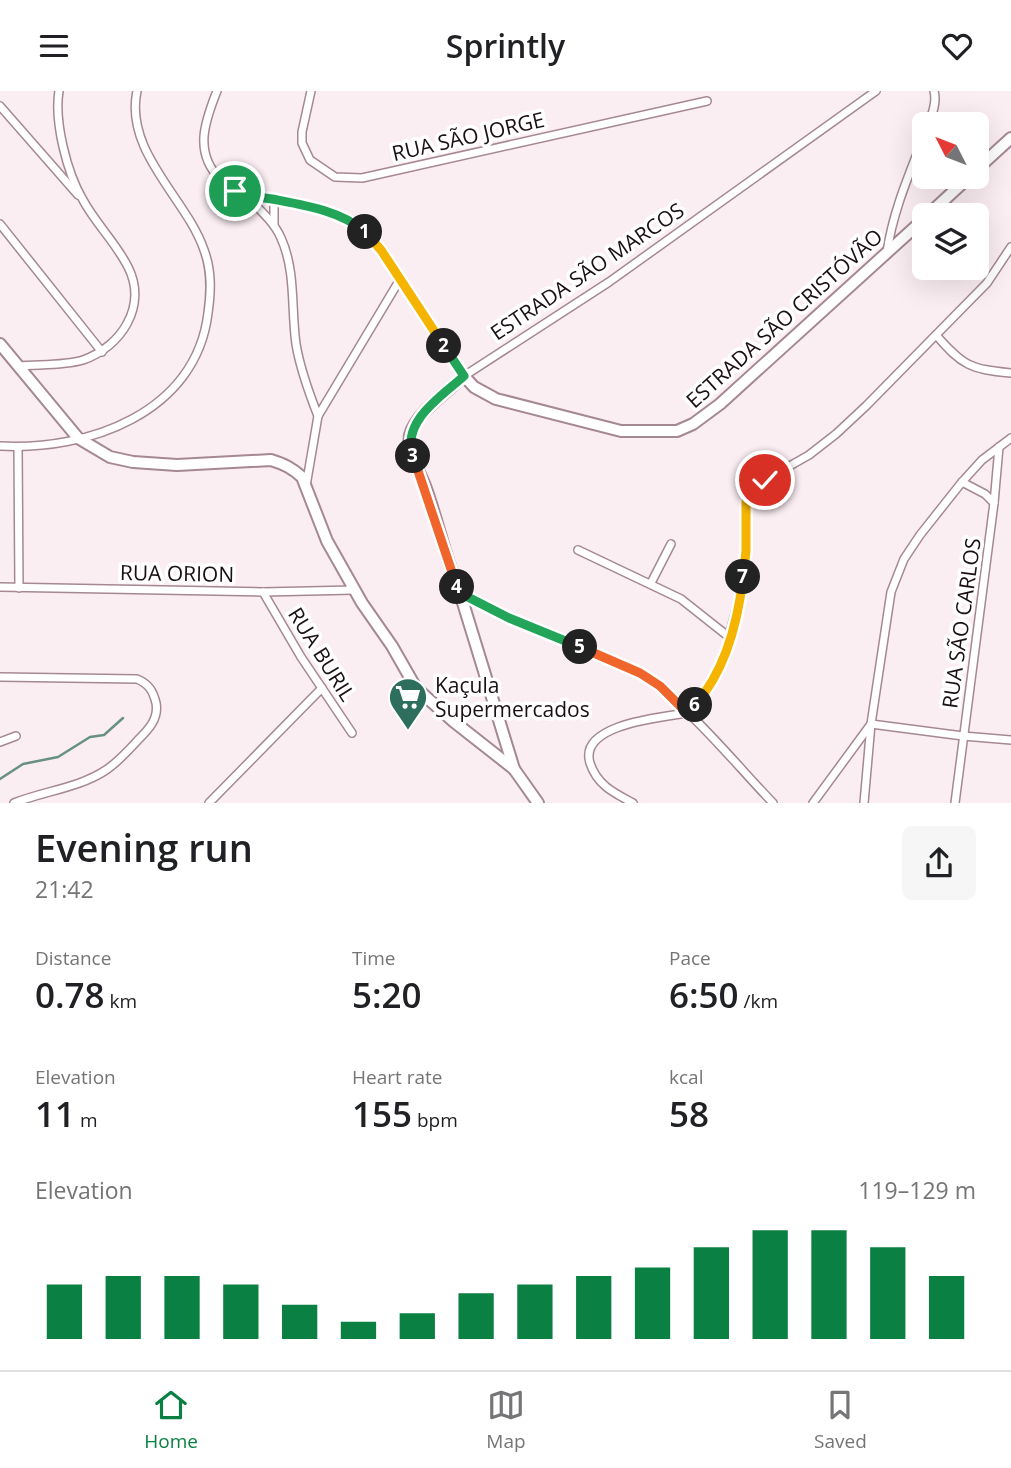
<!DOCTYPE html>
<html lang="en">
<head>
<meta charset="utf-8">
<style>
	:root { --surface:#fff; --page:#f6f6f6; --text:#202124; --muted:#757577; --line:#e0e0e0; --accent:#0b8043 }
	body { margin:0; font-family:"Open Sans",sans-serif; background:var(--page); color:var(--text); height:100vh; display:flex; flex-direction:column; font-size:26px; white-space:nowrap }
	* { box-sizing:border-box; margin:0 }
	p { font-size:23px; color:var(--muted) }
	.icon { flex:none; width:38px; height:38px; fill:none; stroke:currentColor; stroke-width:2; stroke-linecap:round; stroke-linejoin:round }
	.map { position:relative; height:712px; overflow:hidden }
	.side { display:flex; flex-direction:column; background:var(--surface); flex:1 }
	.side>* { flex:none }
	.needle { width:46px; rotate:312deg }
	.fabs { position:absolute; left:912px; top:21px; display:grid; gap:14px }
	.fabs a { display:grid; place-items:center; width:77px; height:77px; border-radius:10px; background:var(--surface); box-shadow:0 7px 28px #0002; font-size:35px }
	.pin { position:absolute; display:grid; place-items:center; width:60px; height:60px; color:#fff; margin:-30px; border:4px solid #fff; border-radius:50%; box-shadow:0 2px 7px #0007 }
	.km { position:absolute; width:35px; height:35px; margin:-18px; border-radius:50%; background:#222; color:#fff; font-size:19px; line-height:35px; text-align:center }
	.round { display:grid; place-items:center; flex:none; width:74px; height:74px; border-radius:10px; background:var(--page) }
	.summary { display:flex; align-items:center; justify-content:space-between; height:119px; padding:0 35px }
	h1 { font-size:38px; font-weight:600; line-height:52px }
	.metrics { display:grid; grid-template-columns:repeat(3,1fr); gap:10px; height:119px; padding:7px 35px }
	.metrics div { display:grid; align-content:center }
	.metrics b { font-size:35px; font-weight:600 }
	.metrics small { font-size:19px; font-weight:400 }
	.metrics p { font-size:19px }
	.chart { height:196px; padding:14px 35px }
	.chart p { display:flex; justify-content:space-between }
	.chart svg { width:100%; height:126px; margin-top:7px; stroke:var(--accent); stroke-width:6 }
	header { display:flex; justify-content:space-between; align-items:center; height:91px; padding:0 35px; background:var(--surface); font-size:32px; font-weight:600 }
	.menu { display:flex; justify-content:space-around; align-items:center; height:98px; border-top:2px solid var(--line); background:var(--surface); font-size:19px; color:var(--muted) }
	.menu a { display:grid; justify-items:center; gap:4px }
	.menu .current { color:var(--accent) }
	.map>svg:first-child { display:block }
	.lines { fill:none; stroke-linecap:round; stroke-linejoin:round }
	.stream { stroke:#699084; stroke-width:2.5 }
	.street-casing { stroke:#a58893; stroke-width:10 }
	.secondary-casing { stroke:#a58893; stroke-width:14 }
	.street { stroke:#fff; stroke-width:7 }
	.secondary { stroke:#fff; stroke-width:10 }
	.split-1-casing { stroke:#fff; stroke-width:14 }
	.split-2-casing { stroke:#fff; stroke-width:14 }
	.split-3-casing { stroke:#fff; stroke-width:14 }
	.split-4-casing { stroke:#fff; stroke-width:14 }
	.split-5-casing { stroke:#fff; stroke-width:14 }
	.split-6-casing { stroke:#fff; stroke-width:14 }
	.split-7-casing { stroke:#fff; stroke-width:14 }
	.split-8-casing { stroke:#fff; stroke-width:14 }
	.split-1 { stroke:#22a559; stroke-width:9 }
	.split-2 { stroke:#f5b400; stroke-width:9 }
	.split-3 { stroke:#22a559; stroke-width:9 }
	.split-4 { stroke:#f0652b; stroke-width:9 }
	.split-5 { stroke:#22a559; stroke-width:9 }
	.split-6 { stroke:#f0652b; stroke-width:9 }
	.split-7 { stroke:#f5b400; stroke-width:9 }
	.split-8 { stroke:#f5b400; stroke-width:9 }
	.labels { text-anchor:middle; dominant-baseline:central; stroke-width:7; stroke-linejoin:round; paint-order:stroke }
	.street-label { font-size:21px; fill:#1a0f14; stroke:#fff }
	.poi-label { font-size:21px; fill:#1a0f14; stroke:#fff; text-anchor:start }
</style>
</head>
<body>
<header><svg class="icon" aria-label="menu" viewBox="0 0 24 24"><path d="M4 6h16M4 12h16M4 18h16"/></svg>Sprintly<svg class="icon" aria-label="heart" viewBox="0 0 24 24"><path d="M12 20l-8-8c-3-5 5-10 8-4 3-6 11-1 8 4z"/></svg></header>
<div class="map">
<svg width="1011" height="712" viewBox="0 0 1011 712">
	<rect width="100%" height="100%" fill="#fbeef3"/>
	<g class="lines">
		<path class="stream" d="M0,688L23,673L58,666L90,646L104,644L123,627"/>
		<g class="street-casing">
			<g id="street">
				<path d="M217,0C205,30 193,62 221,89C227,95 234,101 243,104C252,107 264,107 274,109C310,116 345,123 372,147L464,285L609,191L876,0"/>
				<path d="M311,0L302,41V52L310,69L335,86L362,87L707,10"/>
				<path d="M0,15L78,104"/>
				<path d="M928,33C933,22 937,11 934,0"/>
				<path d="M247,106C259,118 274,131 281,147C296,180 291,218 296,253C300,278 309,302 318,325"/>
				<path d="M0,133L102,261"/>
				<path d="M274,134V109"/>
				<path d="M887,161C893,120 909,84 924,45"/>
				<path d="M936,244C963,275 970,278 1011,282"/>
				<path d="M18,275C39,273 63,275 83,269C121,256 148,215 128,176C116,152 96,133 83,109C67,82 54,31 59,0"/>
				<path d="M0,355C88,360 196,322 208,222C211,201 212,180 204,159C187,108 124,61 137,0"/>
				<path d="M18,356L19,497"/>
				<path d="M962,391L985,403L994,412"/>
				<path d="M306,395L318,325L399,190"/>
				<path d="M578,459L681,508L729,546"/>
				<path d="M651,492L671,453"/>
				<path d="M0,496L263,501L354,499"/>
				<path d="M263,501L301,566L352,642"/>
				<path d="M461,502L509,527L640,582C691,617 731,668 773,712"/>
				<path d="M0,586L137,588C149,593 153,600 156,612C159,628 148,639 138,649C128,660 118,671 106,679C79,697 44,700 14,712"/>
				<path d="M0,651L16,645"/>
				<path d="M209,712L322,597"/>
				<path d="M633,712C614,702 597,694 590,672C578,633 663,626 687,622L704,603L723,570L742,495L746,460V411L751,403L765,389L809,364L836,343L866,315L987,192L1011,156"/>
				<path d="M813,712L871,633L891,501L904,468L920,444L962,391L982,369L1011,347"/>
				<path d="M864,712L871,633L963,645L1011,649"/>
				<path d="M955,712L994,412L999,356"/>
			</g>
		</g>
		<g class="secondary-casing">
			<g id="secondary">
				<path d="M976,79L1011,47"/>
				<path d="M928,124L969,86"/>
				<path d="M0,253L78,347L110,366L133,371L177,374L271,369C284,373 292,377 302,386L327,450L362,512L392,555L416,597L453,630L514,678L538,712"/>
				<path d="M514,678L460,502C445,467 438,430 425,395C419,379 407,362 410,344C415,323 449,299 464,285L474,296L496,308L621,340H677L693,333L720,313L924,128"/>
			</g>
		</g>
		<use href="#street" class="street"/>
		<use href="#secondary" class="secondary"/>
	</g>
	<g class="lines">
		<g class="split-1-casing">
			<path id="split-1" d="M235,100C247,106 259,106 272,108C303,114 342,120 365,141"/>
		</g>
		<g class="split-2-casing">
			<path id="split-2" d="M365,141L381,159L444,255"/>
		</g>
		<g class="split-3-casing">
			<path id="split-3" d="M413,365C401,330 442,305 464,285L444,255"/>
		</g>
		<g class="split-4-casing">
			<path id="split-4" d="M413,365L457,496"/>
		</g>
		<g class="split-5-casing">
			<path id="split-5" d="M457,496L460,502L509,527L580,556"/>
		</g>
		<g class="split-6-casing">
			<path id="split-6" d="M580,556L640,582L660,595L687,622L695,614"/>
		</g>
		<g class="split-7-casing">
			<path id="split-7" d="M695,614C725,580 738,531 743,486"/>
		</g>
		<g class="split-8-casing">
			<path id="split-8" d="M743,486L746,460V411L751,403L765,389"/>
		</g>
		<use href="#split-1" class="split-1"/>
		<use href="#split-2" class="split-2"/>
		<use href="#split-3" class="split-3"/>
		<use href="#split-4" class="split-4"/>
		<use href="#split-5" class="split-5"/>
		<use href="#split-6" class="split-6"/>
		<use href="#split-7" class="split-7"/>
		<use href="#split-8" class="split-8"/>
	</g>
	<defs>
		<g id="supermarket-pin" transform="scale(2.0125)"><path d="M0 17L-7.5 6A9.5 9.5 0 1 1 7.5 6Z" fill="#2e6e5d" stroke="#fff"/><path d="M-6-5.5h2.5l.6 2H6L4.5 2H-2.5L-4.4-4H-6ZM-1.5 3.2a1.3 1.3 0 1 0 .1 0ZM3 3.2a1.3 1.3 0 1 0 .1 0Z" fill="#fff"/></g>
	</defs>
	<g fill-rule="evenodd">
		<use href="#supermarket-pin" x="408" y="606"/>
	</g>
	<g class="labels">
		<g class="street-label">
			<text transform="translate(468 45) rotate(-13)">RUA SÃO JORGE</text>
			<text transform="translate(587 180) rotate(-34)">ESTRADA SÃO MARCOS</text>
			<text transform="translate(784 227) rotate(-42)">ESTRADA SÃO CRISTÓVÃO</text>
			<text transform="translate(177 482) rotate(1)">RUA ORION</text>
			<text transform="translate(961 532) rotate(-82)">RUA SÃO CARLOS</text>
			<text transform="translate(322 563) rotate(58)">RUA BURIL</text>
		</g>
		<g class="poi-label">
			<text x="435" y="594">Kaçula<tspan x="435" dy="24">Supermercados</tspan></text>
		</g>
	</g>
</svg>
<div class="fabs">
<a><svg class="needle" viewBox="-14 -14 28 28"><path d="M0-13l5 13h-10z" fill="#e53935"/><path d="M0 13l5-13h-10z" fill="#757577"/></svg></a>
<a><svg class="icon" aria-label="layers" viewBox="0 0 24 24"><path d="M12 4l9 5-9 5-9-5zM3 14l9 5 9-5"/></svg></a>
</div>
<div class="pin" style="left:235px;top:100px;background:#1e9e55"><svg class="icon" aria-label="arrive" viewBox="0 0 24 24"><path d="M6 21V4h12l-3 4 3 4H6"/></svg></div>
<div class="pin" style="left:765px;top:389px;background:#d93025"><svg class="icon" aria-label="check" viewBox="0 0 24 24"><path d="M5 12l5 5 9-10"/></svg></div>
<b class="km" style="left:365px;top:141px">1</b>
<b class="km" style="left:444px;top:255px">2</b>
<b class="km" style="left:413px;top:365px">3</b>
<b class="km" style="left:457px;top:496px">4</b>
<b class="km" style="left:580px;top:556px">5</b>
<b class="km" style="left:695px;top:614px">6</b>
<b class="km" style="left:743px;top:486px">7</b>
</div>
<section class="side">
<div class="summary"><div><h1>Evening run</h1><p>21:42</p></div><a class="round"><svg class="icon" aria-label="share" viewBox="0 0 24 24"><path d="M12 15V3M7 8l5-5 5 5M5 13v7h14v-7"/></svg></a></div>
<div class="metrics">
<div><p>Distance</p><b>0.78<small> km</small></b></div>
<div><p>Time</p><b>5:20</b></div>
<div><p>Pace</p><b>6:50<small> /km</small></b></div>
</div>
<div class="metrics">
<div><p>Elevation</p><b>11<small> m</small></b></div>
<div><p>Heart rate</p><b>155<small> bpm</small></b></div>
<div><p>kcal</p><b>58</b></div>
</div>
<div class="chart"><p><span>Elevation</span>119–129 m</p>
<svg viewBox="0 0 160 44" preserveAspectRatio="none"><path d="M5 44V25M15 44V22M25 44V22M35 44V25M45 44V32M55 44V38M65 44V35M75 44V28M85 44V25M95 44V22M105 44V19M115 44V12M125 44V6M135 44V6M145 44V12M155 44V22"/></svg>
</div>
</section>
<nav class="menu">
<a class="current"><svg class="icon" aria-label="home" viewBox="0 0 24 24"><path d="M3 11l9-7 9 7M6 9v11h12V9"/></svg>Home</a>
<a><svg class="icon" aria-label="map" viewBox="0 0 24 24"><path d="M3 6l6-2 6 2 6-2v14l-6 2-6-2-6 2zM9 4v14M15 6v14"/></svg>Map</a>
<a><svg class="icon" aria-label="saved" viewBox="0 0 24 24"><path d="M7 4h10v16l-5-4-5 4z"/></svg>Saved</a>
</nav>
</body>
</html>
